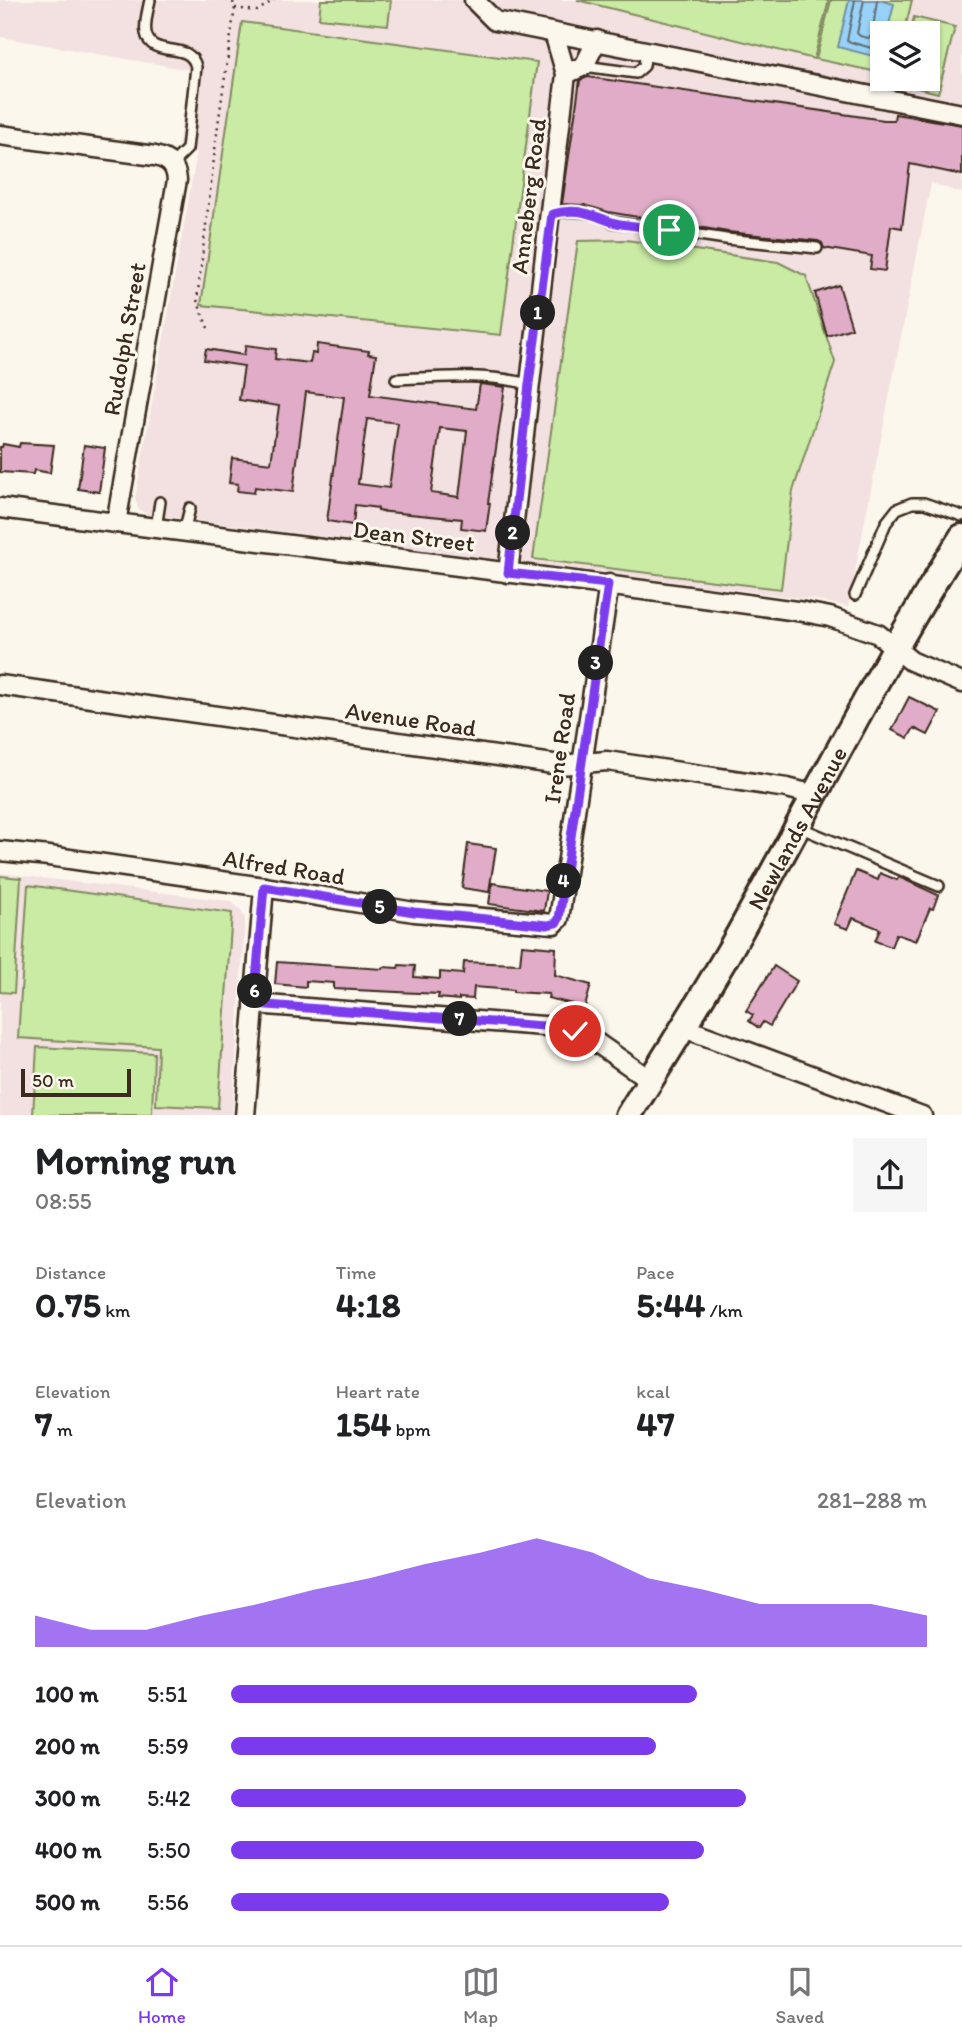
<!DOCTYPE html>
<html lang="en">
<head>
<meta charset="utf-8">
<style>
	:root { --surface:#fff; --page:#f6f6f6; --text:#202124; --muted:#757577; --line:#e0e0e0; --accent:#7c3aed }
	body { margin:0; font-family:Itim,sans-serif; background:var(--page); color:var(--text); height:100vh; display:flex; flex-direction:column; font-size:26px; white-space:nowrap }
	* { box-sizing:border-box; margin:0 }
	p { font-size:23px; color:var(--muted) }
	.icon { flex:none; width:38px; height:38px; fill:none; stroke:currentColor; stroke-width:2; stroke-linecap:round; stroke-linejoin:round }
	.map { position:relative; height:1115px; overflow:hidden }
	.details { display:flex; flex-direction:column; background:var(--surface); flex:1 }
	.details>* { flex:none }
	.controls { position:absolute; left:870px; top:21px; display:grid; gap:14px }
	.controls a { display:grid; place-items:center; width:70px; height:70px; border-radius:0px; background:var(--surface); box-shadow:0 2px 5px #0004; font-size:35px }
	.scale { position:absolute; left:21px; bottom:18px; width:110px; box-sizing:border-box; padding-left:7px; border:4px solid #3b2a1e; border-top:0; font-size:19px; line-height:24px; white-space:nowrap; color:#3b2a1e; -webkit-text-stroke:5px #fbf7ec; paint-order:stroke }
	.pin { position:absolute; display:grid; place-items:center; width:60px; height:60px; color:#fff; margin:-30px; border:4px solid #fff; border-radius:50%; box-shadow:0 2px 7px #0007 }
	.km { position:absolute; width:35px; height:35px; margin:-18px; border-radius:50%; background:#222; color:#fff; font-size:19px; line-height:35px; text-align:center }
	.round { display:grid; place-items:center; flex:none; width:74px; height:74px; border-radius:0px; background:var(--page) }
	.headline { display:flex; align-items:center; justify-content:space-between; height:119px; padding:0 35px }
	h1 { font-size:38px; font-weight:700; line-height:52px }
	.metrics { display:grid; grid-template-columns:repeat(3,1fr); gap:10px; height:119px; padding:7px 35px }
	.metrics div { display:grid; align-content:center }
	.metrics b { font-size:35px; font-weight:700 }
	.metrics small { font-size:19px; font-weight:400 }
	.metrics p { font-size:19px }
	.chart { height:196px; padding:14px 35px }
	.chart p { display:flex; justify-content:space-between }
	.chart svg { width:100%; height:126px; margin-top:7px; fill:var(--accent); opacity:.7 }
	ul { padding:0 35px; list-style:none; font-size:23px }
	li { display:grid; grid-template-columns:112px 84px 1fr; align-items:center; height:52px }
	li i { height:18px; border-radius:9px; background:var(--accent) }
	.tab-bar { display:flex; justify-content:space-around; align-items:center; height:98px; border-top:2px solid var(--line); background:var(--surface); font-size:19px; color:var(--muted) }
	.tab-bar a { display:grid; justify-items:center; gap:4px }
	.tab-bar .current { color:var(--accent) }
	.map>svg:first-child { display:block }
	.built { fill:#f3e0e1; fill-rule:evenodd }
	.green { fill:#c9eba3; stroke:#828a60; stroke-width:2 }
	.water { fill:#98d2f8; stroke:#738fa1; stroke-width:2 }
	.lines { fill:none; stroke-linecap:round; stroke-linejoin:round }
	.shore { stroke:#606d75; stroke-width:2 }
	.building { fill:#e0acc7; stroke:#3b2a1e; stroke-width:2; fill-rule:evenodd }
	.lane-casing { stroke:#3b2a1e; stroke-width:14 }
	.street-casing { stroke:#3b2a1e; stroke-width:23 }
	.secondary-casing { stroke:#3b2a1e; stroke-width:30 }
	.path { stroke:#3b2a1e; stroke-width:2.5; stroke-dasharray:2 5; stroke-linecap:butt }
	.lane { stroke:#fbf7ec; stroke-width:9 }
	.street { stroke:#fbf7ec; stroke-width:18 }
	.secondary { stroke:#fbf7ec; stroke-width:24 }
	.route-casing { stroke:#fff; stroke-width:14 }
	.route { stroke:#7c3aed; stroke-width:9 }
	.labels { text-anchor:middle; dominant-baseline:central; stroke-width:6; stroke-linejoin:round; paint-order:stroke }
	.street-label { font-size:24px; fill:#3b2a1e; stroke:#fbf7ec }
</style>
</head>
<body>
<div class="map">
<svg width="962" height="1116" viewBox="0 0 962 1116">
	<rect width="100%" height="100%" fill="#fbf7ec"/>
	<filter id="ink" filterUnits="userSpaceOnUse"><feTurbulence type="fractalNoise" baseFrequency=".0143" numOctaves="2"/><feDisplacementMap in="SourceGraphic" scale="14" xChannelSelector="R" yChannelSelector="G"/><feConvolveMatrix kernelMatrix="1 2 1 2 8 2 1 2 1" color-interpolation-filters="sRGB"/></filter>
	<g filter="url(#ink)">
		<g class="built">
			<path d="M0,0H962V193L931,183L848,607L817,600L146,514L138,508L135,499L197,152L178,148L190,70L0,37ZM882,33H928V79H882Z"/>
			<path d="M0,873L230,901L240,909L245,918L232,1115L0,1116Z"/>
		</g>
		<g class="green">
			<path d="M321,0H391L388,25L319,18Z"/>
			<path d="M577,0H829L814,59Z"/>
			<path d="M831,0H912L904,33H882V73L816,59Z"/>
			<path d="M914,17L955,27L938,93L898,83L899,79H928V33H910Z"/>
			<path d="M242,22L537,62L501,335L201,305Z"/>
			<path d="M626,240L778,262L806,276L835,362L793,491L781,589L533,559L578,241Z"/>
			<path d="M0,876L21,878L14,993L0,992Z"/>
			<path d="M28,885L232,913L218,1108L156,1105L158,1047L18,1038Z"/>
			<path d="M37,1047L154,1053L152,1115H33Z"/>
		</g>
		<path class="water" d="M849,0H879L894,4L887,33H882L881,58L838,47Z"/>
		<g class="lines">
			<g class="shore">
				<path d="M855,0L847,41L882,51"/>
				<path d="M864,0L857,33L860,36L868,38L872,36L877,0"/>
			</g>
		</g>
		<g class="building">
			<path d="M588,77L884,120H894L895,114L962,125V175L910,164L902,228L891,226L885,271L870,269L872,256L824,248L822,243L818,241L728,232L608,212L584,205L562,204L580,80Z"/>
			<path d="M839,285L852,328L827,336L815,293Z"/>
			<path d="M317,344L369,351L368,354L376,355L370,395L476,409L480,384L505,387L488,503H490L486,531L461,528L462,519L378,511V508L355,505L353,525L327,521L344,397L306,392L293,492L255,487L254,493L237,491L238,484L229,483L232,458L271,463L279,406L239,400L244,366L204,360L206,349L244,355L246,345L276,349L275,359L310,363L312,353L316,354ZM367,419L398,423L389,488L358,484ZM440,428L467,431L459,497L431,493Z"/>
			<path d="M20,443L54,445L50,473L34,470L33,474L0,472V447H2L3,444L19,447Z"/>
			<path d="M84,445L105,448L99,492L78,489Z"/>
			<path d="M909,697L940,712L928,735L914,728L908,738L892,730Z"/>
			<path d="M468,844L496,848L489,892L462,888Z"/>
			<path d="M856,871L878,880L880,873L897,880L899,877L938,895L933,909L930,908L916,941L896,934L891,947L875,941L880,929L853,918L848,929L834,924Z"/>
			<path d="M492,883L547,891L544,911L489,904Z"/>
			<path d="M522,945L556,948L555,975L591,985L584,1010L571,1007L572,1004L548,998L549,994L513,992V990L474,987L473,999L459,998V1000L438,998L439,994L334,989V983L306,981V987L275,984L277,962L383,969V967L398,968L399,965L415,966L414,977L440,979V972L463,974L464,962L520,964Z"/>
			<path d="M774,966L797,981L770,1026L763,1022L759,1028L749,1021L753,1015L746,1011Z"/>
		</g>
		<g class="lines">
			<g class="lane-casing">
				<g id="lane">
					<path d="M150,0C148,10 144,23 146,33C151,60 190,39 196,67L187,149L172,164"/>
					<path d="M584,66L636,73L644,66L646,50"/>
					<path d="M552,214C572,208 594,212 612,222L726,239L817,248"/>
					<path d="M396,379C441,377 485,373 529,384"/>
					<path d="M156,528L160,502"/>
					<path d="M184,532L190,508"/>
					<path d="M855,595L886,523L897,509L912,503H924L962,516"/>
					<path d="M799,827L939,886"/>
				</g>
			</g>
			<g class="street-casing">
				<g id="street">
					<path d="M474,0L495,21L962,114"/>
					<path d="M566,74L584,66L597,40"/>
					<path d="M0,135L155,156C169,159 176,166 177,180L116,523"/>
					<path d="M0,508C268,543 536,574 804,612L830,617L878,634L911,661L962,683"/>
					<path d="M508,573L566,74L554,33"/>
					<path d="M0,685L560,765L607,761L787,788L815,795"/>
					<path d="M0,851L49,856L264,887L414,912L554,924L559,919L609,584"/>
					<path d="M254,1004L557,1027L587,1036L650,1080"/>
					<path d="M684,1028L922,1116"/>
					<path d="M245,1116L264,887"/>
				</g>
			</g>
			<g class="secondary-casing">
				<g id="secondary">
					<path id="s1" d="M628,1116C663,1060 698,1005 731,948C808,811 878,669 962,537"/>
				</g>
			</g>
			<g class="path">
				<path d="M235,8L257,11L274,0"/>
				<path d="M208,328L197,300L218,125L235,7L232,0"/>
			</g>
			<use href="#lane" class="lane"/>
			<use href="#street" class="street"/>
			<use href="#secondary" class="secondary"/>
		</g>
	</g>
	<g class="lines" filter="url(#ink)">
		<g class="route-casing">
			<path id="route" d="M575,1031L557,1027L254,1004L264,887L414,912L548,925L556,923L559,919L608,584L508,573L529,384L552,214C578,207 589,214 612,222C630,227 651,227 669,230"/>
		</g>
		<use href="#route" class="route"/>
	</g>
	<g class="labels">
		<g class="street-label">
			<text transform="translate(528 196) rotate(-83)">Anneberg Road</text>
			<text transform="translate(124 339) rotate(-80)">Rudolph Street</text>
			<text transform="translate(414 536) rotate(7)">Dean Street</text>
			<text transform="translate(411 719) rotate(8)">Avenue Road</text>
			<text transform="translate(559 748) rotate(-82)">Irene Road</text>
			<text stroke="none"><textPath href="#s1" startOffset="334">Newlands Avenue</textPath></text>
			<text transform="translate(284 867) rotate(9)">Alfred Road</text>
		</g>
	</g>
</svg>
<div class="controls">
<a><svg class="icon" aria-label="layers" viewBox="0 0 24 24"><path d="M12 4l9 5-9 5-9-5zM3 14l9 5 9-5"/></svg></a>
</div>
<div class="scale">50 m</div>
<div class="pin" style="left:669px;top:230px;background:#1e9e55"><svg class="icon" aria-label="arrive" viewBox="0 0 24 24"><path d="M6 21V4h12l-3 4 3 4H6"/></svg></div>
<div class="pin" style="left:575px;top:1031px;background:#d93025"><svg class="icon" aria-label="check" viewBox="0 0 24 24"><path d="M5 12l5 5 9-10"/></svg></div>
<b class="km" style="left:538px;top:313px">1</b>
<b class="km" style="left:513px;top:533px">2</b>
<b class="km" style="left:596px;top:663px">3</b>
<b class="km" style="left:564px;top:881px">4</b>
<b class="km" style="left:380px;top:907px">5</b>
<b class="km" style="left:255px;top:991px">6</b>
<b class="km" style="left:460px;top:1019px">7</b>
</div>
<section class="details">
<div class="headline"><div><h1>Morning run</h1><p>08:55</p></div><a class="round"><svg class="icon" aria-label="share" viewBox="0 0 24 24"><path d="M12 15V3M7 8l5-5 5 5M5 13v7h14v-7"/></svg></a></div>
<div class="metrics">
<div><p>Distance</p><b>0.75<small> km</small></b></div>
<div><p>Time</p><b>4:18</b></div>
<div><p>Pace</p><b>5:44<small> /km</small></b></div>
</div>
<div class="metrics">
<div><p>Elevation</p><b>7<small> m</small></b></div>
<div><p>Heart rate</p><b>154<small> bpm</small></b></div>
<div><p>kcal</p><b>47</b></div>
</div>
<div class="chart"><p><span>Elevation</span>281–288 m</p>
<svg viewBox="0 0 160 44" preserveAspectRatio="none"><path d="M0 44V33L10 38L20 38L30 33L40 29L50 24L60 20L70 15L80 11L90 6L100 11L110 20L120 24L130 29L140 29L150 29L160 33V44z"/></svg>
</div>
<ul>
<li><b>100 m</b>5:51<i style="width:67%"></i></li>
<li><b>200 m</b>5:59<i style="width:61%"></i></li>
<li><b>300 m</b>5:42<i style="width:74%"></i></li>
<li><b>400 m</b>5:50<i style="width:68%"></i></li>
<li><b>500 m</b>5:56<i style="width:63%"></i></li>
</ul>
</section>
<nav class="tab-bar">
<a class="current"><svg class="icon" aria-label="home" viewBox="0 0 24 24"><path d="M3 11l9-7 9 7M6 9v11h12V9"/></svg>Home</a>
<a><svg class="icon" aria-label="map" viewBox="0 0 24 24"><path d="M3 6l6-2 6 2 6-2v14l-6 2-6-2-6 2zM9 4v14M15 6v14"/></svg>Map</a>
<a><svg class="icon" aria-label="saved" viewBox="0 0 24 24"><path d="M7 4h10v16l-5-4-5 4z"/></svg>Saved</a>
</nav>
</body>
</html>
